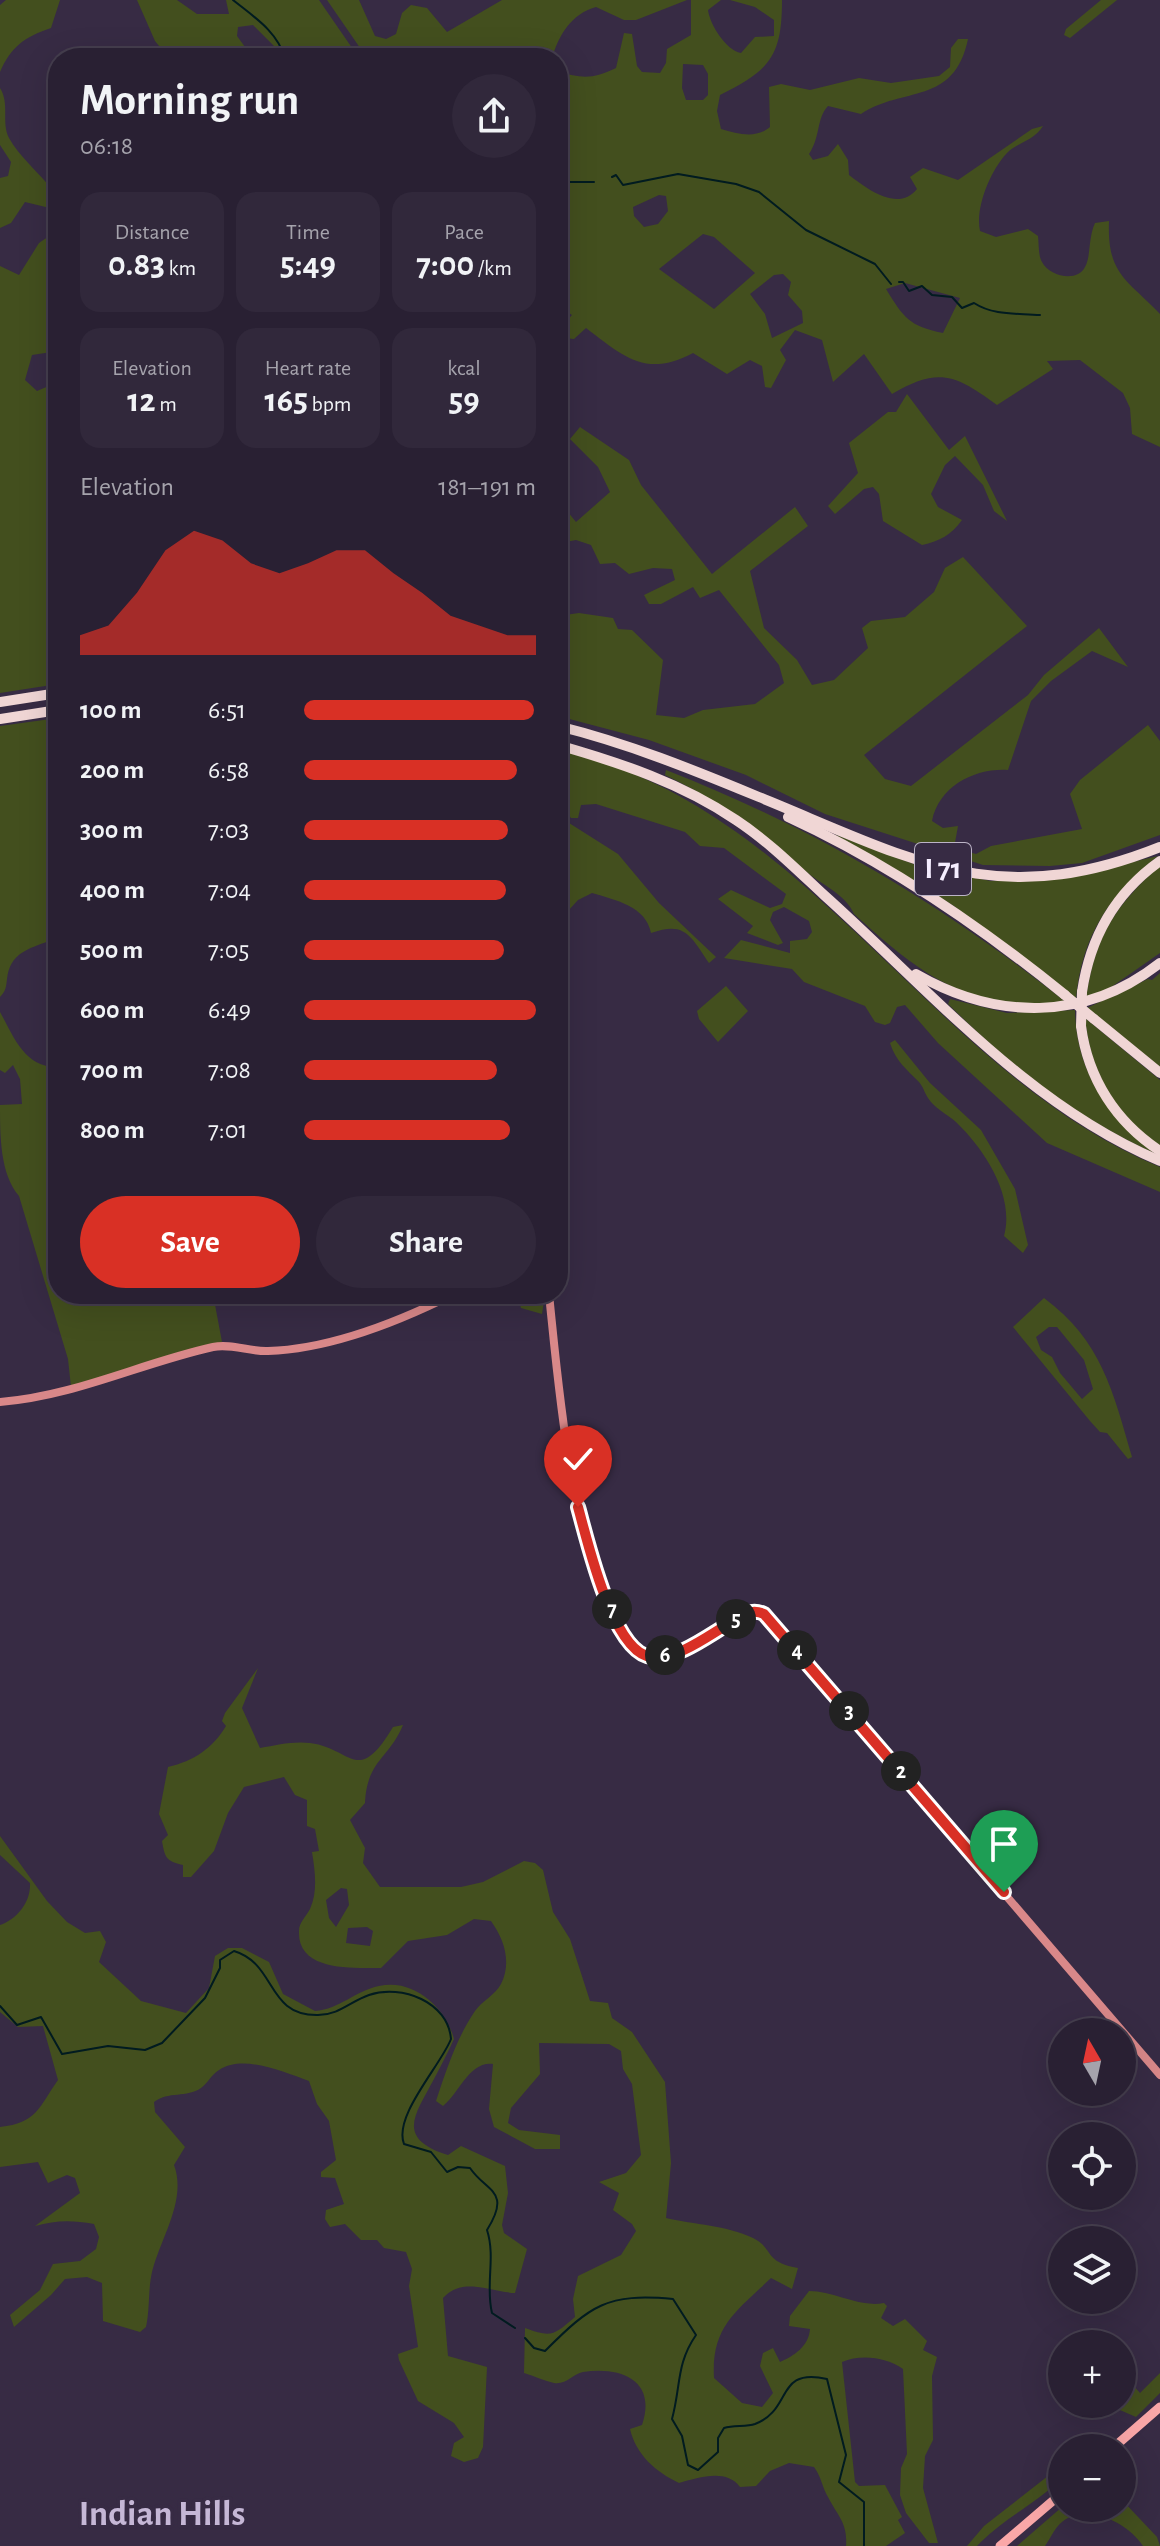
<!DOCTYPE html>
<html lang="en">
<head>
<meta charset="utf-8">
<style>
	:root { --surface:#292033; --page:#31283b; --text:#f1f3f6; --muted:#a5a3ac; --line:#453e4e; --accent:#d93025 }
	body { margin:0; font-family:"Alegreya Sans",sans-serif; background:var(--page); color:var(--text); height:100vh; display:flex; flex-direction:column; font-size:30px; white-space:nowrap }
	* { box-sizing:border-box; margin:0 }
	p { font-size:26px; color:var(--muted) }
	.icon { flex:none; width:44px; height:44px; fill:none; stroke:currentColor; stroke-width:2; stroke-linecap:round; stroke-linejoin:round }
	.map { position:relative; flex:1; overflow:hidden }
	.panel { position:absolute; left:48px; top:48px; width:520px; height:1256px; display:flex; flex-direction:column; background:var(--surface); border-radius:32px; box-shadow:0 8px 32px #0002,0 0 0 2px var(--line) }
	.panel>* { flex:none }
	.needle { width:52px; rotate:351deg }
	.controls { position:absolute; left:1048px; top:2018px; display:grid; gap:16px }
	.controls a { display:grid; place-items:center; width:88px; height:88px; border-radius:50%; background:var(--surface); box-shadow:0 8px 32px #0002,0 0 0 2px var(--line); font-size:40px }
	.pin { position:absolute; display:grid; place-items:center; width:68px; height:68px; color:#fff; margin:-82px -34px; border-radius:50% 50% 50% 0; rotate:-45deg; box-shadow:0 0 8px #0007 }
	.pin .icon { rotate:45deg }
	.km { position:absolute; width:40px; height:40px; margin:-20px; border-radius:50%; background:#222; color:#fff; font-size:22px; line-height:40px; text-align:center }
	.round { display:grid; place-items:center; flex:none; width:84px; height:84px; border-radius:42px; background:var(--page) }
	.head { display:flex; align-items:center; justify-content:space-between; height:136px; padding:0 32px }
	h1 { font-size:44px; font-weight:700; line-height:60px }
	.figures { display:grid; grid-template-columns:repeat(3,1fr); gap:12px; height:136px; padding:8px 32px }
	.figures div { display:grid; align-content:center; border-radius:20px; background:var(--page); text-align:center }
	.figures b { font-size:34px; font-weight:700 }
	.figures small { font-size:22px; font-weight:400 }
	.figures p { font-size:22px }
	.chart { height:224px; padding:16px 32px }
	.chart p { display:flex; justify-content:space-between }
	.chart svg { width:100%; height:144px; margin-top:8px; fill:var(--accent); opacity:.7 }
	.cta { display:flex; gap:16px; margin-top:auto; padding:16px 32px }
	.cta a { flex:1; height:92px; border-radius:48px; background:var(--accent); color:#fff; font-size:32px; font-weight:700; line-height:92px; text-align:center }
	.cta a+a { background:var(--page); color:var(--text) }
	ul { padding:0 32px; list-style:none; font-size:26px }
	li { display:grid; grid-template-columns:128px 96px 1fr; align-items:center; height:60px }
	li i { height:20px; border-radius:10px; background:var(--accent) }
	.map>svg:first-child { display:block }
	.green { fill:#434f1e; fill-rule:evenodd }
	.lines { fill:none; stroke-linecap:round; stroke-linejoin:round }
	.stream { stroke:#011b20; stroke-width:2 }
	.secondary { stroke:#d98889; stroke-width:8 }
	.primary { stroke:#faa7a8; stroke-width:9 }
	.highway { stroke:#f0d6d5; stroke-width:10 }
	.highway-bridge { stroke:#f0d6d5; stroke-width:10 }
	.route-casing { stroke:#fff; stroke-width:16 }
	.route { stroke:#d93025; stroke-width:10 }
	.labels { text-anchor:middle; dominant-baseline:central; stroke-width:7; stroke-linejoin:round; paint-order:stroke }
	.shield { fill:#372b44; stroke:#bcb4c7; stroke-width:2 }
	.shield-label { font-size:30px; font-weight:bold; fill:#f5eeff }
	.quarter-label { font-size:36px; font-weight:bold; fill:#c5b7d6; stroke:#372b44 }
</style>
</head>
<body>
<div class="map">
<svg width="1160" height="2546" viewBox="0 0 1160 2546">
	<rect width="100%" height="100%" fill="#372b44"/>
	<g class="green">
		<path d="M6,0H60L51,28C24,37 11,47 0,72V5Z"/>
		<path d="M137,0H177L197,14H229L226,0H319L359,58H286L253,25L238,27L237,36L253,58H169L155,41Z"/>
		<path d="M327,0H359L375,36L386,39L396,34L402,13L411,5L427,8L447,32L502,0H687L636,20H624L596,7C571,14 559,35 552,58H395L393,55L367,58Z"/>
		<path d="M691,0H721L708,10C710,25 726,50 741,53L755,37L774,36V20L755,7L730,0H782C782,58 769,70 720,95L717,111L721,129C738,134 756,139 770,127L769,87L781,84L810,90L859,78L891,83L939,76L950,67L951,48L958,39H968C954,106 903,86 861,114L828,106C816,119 821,136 809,154L813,160L828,156L838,144L848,160L849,175C866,188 898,213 917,189L910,177L923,168L958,180L1032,129L1043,126C1034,141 1018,142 1007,153C990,171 975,208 980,231L996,237L1028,229L1038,236C1039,244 1038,255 1042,262C1049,276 1077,283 1085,267C1091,257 1088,238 1095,223L1109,221C1107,275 1127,279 1160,314V447L1132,434L1130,408L1123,393L1080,360L1047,361L1053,369L997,405C955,374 938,367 892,394L864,354L833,382L822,340L795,330L780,350L786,360L771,388L765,387L762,366L750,360L727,374L693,353C646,378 624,357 586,328L574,339L564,338L560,328L572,315L564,310L558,314V278L568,263L558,254V71C581,79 594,79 616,68L624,33L632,34L637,66L642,72L660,73L666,63L667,49L691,35ZM683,64L703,65L708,74V95L703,100H686L682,88ZM659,195L666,196L668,211L658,224L644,227L634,216L633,207ZM703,234L714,237L755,273L714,309L659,269ZM783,274L791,282L788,295L802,311L803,323L772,338L765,314L750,294L774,275ZM905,283L960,298L943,333C909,326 904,318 886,289Z"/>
		<path d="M1101,0H1117L1070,38L1064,35L1066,29Z"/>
		<path d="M0,88C10,104 1,122 9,138C19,156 38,172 51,188L58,190V210L25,202L11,223L0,228V178L8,176L11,162L0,145Z"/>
		<path d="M58,230V351L32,355L25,380L37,391L58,382L53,559L58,563V583L53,584V634L46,653L58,656V684L0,693V266L19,275L39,243Z"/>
		<path d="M907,394L949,450L965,436L1007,521L994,511L983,485L955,456L945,465L931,494L938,507L962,520C951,535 940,541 922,545L883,521L879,494L873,487L864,489L835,514L828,506L858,473L849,443L888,412H896Z"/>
		<path d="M580,427L629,460L641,485L712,574L795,507L808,526L750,571L764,628L797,660L812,685L834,680L868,648L862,628L871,621L905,617L934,592L945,568L963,557L1027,626L864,755L885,779L911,786L1028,695L1044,675L1099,628L1128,667L1092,651L1051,681L1031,701L1008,770C975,768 939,786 932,821L943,828L958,826L954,848L976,854L991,846L1082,829L1070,794L1080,780L1148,725L1160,741V835L1082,863L1050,866L983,865L825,814L746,775L649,740L558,716V616L579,613L613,618L618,629L632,630L663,660L656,715L684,718L703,710L755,704L784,683L779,665L719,590L700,598L693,587L661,604H649L644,595L675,580L672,569L653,568L629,574L615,563L600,564L591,545L576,540L560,543L558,550V500L576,522L610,492L598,467L570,439Z"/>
		<path d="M58,718L57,920L49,941C28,949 10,953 7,979C6,987 6,991 0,997V726Z"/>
		<path d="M558,750C809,804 930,1072 1160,1167V1192L1047,1143L938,1043L905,1005L897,1007L890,1023L885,1025L875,1022L865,1006L804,982L792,969L724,958L741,940L790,953V941L807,939L812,932L809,921L784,907L773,912L770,920L783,943L778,945L747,933L753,926L718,899L731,890L770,908L782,904L786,894L724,848L700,846L685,832L596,804L581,805L578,818H571L558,801Z"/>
		<path d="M666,770C815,828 943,905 1067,1003C1051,1004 1033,1007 1017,1005C947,997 904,959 854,914C846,895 823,885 809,874C763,835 720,801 665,775Z"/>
		<path d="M558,816L618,854L659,903L716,957L709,963C690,935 685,921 651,933C646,906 615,900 592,893L578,900L558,922Z"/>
		<path d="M834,834L924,868L991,881L1069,877L1158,856C1110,895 1082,934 1076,999L954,906Z"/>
		<path d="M1160,865V953L1107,990L1086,997C1096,934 1114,908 1160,865Z"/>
		<path d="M1160,973V1067L1087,1008L1148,979L1152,980Z"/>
		<path d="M726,986L748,1011L718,1042L699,1019L697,1011Z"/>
		<path d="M950,999L1007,1013L1075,1010C1076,1072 1109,1120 1158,1155C1076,1118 1012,1067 948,1004Z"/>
		<path d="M0,1012C13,1035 24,1068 58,1067V1294H213L222,1342L71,1387L68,1359L19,1196C0,1174 0,1136 0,1105L22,1104L20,1079L13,1065L5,1073L0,1070Z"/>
		<path d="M1085,1018L1160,1080V1147C1115,1116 1090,1071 1085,1018Z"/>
		<path d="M895,1040L930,1083L981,1130L1015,1189L1028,1245L1023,1253L1004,1236C1015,1196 985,1150 956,1122C948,1115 933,1107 928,1098C924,1092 924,1088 919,1082C907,1070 895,1060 890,1043Z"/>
		<path d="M517,1294H545L542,1314L521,1308Z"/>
		<path d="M1044,1298C1102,1341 1113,1392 1132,1457L1128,1459L1107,1433L1100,1432L1090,1421L1013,1327ZM1049,1327H1057L1084,1360L1093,1389L1082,1399L1060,1373L1052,1357L1041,1350L1036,1337Z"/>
		<path d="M258,1668L242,1708L260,1748C277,1745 293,1741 310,1743C352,1748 357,1787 393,1727L403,1725C389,1759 367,1760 365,1803L350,1820L365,1848L363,1863L380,1887H461L483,1882L524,1861L535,1863L543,1870L553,1912L570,1939L590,2001L608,2003L612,2018L632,2032L665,2082L671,2163L666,2218C695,2225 726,2225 753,2238C774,2248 763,2262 798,2268L792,2289L771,2278C737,2311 711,2326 714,2378L742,2403L762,2407L773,2393L760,2366L763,2353L773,2348L780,2362C794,2356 809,2346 810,2329L789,2326L790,2316L809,2291C834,2291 860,2308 884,2303L887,2306L881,2318L893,2326L905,2319L927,2341L923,2350L937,2357L932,2376L933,2440L925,2456L923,2488L938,2543H929L906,2513L900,2495L901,2468L907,2454L903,2369C886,2357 861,2354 842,2362L855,2482L859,2486L885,2485L902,2517L898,2520L905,2533L886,2546H846C848,2523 837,2515 828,2497C822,2487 822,2478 814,2467L789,2463L770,2471L756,2486L740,2487C726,2468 698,2478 679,2483C656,2472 636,2455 630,2429L642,2425C657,2381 622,2366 583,2372C573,2374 566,2385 554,2383C545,2381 534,2376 524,2373L525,2328C552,2338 554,2335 575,2317L573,2299L578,2276L621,2255L636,2231L632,2224L613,2210L619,2193L599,2182L626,2173L641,2155L632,2084L623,2069L621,2051L609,2044L539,2043L540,2074L511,2108L508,2123L519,2130L560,2135V2149H535L494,2127L489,2109L493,2064C469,2061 459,2094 443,2106L436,2101C446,2071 457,2037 475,2011C482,2001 495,1995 501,1984C512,1962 504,1939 491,1921L474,1919L447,1935L408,1941L381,1968C353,1968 297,1972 299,1931C299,1922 306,1917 310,1909C318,1891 315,1871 312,1852L319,1851L315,1829L307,1826V1800L295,1795L284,1777L244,1787L228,1813L214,1851L191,1877H183V1865C166,1861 165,1858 162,1841L168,1835L159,1814L168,1767C194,1761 213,1748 226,1726L222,1721L225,1713ZM341,1888L347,1889L349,1905L336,1927L329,1918L326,1900ZM367,1927L373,1931L370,1946L346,1943L348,1928Z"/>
		<path d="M0,1836L47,1901L67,1922L85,1933L100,1931L106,1942L99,1962L141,2001L186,2013L209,1988L215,1956L228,1948H242L269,1962L283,1994L315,2011C340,2009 355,1991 379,1986C415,1978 446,2009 454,2039C448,2052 441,2066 434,2079C415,2115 395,2138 448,2155L461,2146L505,2166L508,2193L502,2225L504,2233L527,2249L515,2293C490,2292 463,2276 443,2298L448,2356L487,2367L483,2447L478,2458L464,2462L451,2456L454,2443L464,2437L454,2423L418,2401L399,2360L398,2354L418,2347L409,2286L412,2269L406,2252L384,2248L377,2240H361L345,2224L330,2227L325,2219L326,2210L344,2204L335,2178L321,2177V2172L336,2160L329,2121L317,2104L309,2081C283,2072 244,2054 219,2070C211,2075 208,2083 201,2088C187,2098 168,2091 154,2102L155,2112L185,2147L174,2165C187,2200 161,2237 152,2272C148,2289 150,2309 146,2327L140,2332L103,2321L102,2283L87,2277L65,2279L51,2295L14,2327L10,2315L40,2290L53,2264L80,2261L96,2249L99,2237L94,2224C72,2220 56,2220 35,2226L80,2193L75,2178L67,2175L48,2183L38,2162L0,2167V2127C37,2123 39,2107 58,2080L43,2026L18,2027L0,2012V1925C17,1919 31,1902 30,1883L0,1855Z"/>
		<path d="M1122,2373L1140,2393L1160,2373V2393L1136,2417L1106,2404H1122Z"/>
		<path d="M1062,2465V2478C1036,2504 1002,2519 977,2546H967L984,2526Z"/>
		<path d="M1122,2500L1157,2537L1160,2546H1143C1130,2526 1095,2506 1070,2517C1057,2522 1052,2536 1045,2546H1017L1062,2507L1122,2508Z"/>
	</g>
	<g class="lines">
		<g class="stream">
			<path d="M233,0C254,17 277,31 285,58"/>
			<path d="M612,177L616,175L623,185L678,174L736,184L759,192L806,230L875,264L891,284"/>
			<path d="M558,182H594"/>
			<path d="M899,282H903L909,291L922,286L932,295L952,297L962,308L974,303C994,316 1017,313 1040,315"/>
			<path d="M0,2006L17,2025L41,2017L62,2054L108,2046L145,2050L162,2043L205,1998L220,1968V1960L234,1951C277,1964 266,2016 318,2015C339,2015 351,2001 369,1995C402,1984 448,2002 451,2039C441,2065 393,2116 404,2144L431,2152L447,2172L458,2167L470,2168C486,2192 512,2190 487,2230C496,2258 485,2285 492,2313L515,2328"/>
			<path d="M525,2338L534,2348L545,2351C591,2305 607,2293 673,2299L696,2335C676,2364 681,2386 672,2419L682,2436L688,2465L698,2470L718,2452V2438L724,2428C734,2425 746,2427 755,2424C793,2410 775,2367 827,2379L846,2455L839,2482L864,2502V2546"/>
		</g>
		<g class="secondary">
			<path d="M549,1294C560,1401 568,1510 612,1610C619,1626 627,1652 647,1657C674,1663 723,1626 746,1613L755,1611L766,1616L1160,2075"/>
			<path d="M0,1402C75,1396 141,1363 213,1347C231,1343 250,1352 268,1351C331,1349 398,1322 454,1294"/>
		</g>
		<g class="primary">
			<path d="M1113,2448L1160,2407"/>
			<path d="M1000,2546L1062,2493"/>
		</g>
		<g class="highway">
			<path d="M0,702L58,693"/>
			<path d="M0,719L58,710"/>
			<path d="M558,726C627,743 694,770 759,797C909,858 995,913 1160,847"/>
			<path d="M558,745C621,763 681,783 736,820C768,841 796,869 824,895C930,990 1027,1105 1160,1161"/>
			<path d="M788,817C888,863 980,926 1065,995"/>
			<path d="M916,974C996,1020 1085,1022 1160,963"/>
			<path d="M1082,992C1090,937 1115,893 1160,861"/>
			<path d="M1094,1019L1160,1073"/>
			<path d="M1081,1026C1088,1079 1116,1122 1160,1151"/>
		</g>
		<g class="highway-bridge">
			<path d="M1065,995L1094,1019"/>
			<path d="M1081,1026L1082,992"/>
		</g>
	</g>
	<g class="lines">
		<g class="route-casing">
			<path id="route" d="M578,1507C587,1539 613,1655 652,1657C677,1659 705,1638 725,1626C738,1618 749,1607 764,1614L1004,1892"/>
		</g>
		<use href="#route" class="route"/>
	</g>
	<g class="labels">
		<rect class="shield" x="915" y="843" width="56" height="52" rx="6"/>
		<g class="shield-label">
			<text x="943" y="869">I 71</text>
		</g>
		<g class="quarter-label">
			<text x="162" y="2514">Indian Hills</text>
		</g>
	</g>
</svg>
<div class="controls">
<a><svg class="needle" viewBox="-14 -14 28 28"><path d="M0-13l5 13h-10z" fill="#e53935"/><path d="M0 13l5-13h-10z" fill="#a5a3ac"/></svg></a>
<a><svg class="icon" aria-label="locate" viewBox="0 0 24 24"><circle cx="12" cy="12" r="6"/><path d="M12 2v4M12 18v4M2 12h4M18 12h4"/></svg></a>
<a><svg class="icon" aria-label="layers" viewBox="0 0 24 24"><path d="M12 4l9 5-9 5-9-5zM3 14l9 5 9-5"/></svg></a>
<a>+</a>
<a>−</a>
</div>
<div class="pin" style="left:1004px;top:1892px;background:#1e9e55"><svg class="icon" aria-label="arrive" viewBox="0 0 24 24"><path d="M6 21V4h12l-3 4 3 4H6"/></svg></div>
<div class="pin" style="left:578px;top:1507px;background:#d93025"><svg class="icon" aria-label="check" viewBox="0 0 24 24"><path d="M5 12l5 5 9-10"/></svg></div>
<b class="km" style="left:901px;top:1771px">2</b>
<b class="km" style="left:849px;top:1711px">3</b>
<b class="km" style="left:797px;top:1650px">4</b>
<b class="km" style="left:736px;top:1619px">5</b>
<b class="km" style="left:665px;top:1655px">6</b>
<b class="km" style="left:612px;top:1609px">7</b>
<section class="panel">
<div class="head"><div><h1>Morning run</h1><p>06:18</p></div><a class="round"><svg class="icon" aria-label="share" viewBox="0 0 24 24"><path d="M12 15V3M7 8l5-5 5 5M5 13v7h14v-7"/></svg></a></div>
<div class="figures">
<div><p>Distance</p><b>0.83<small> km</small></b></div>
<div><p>Time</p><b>5:49</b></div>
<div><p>Pace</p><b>7:00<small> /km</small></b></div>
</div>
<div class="figures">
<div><p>Elevation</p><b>12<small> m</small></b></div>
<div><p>Heart rate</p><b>165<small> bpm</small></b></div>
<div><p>kcal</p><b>59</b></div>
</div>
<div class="chart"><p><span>Elevation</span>181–191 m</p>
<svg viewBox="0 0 160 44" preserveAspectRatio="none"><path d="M0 44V38L10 35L20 25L30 12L40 6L50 9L60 16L70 19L80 16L90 12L100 12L110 19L120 25L130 32L140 35L150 38L160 38V44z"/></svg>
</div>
<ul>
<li><b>100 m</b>6:51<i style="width:99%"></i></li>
<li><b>200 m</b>6:58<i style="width:92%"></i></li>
<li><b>300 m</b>7:03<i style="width:88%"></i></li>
<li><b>400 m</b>7:04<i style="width:87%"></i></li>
<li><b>500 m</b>7:05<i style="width:86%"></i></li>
<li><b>600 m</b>6:49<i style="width:100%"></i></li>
<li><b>700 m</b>7:08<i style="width:83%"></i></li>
<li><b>800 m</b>7:01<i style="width:89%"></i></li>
</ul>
<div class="cta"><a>Save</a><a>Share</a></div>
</section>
</div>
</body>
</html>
